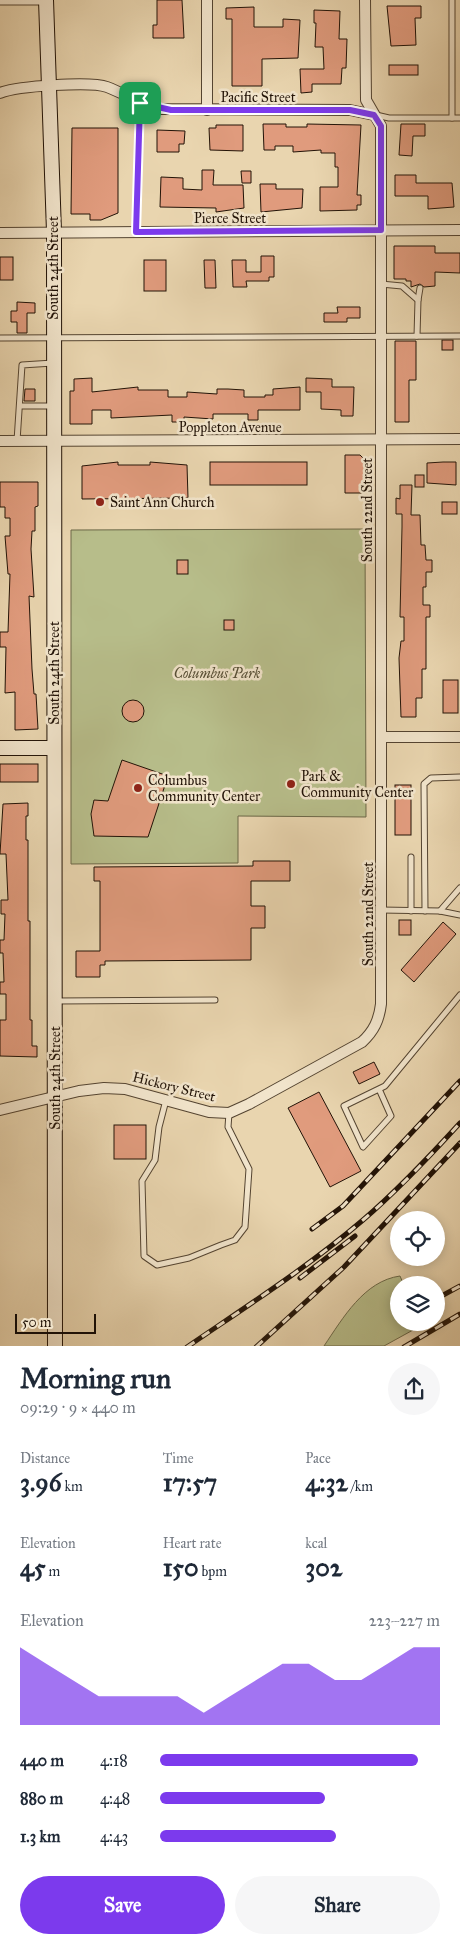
<!DOCTYPE html>
<html lang="en">
<head>
<meta charset="utf-8">
<style>
	:root { --surface:#fff; --page:#f6f6f7; --text:#1f2937; --muted:#747a83; --accent:#7c3aed }
	body { margin:0; font-family:"IM FELL Great Primer",serif; background:var(--page); color:var(--text); height:100vh; display:flex; flex-direction:column; font-size:19px; white-space:nowrap }
	* { box-sizing:border-box; margin:0 }
	p { font-size:16px; color:var(--muted) }
	.icon { flex:none; width:28px; height:28px; fill:none; stroke:currentColor; stroke-width:2; stroke-linecap:round; stroke-linejoin:round }
	.map { position:relative; height:1346px; overflow:hidden }
	.drawer { display:flex; flex-direction:column; background:var(--surface); flex:1 }
	.drawer>* { flex:none }
	.fabs { position:absolute; left:390px; top:1211px; display:grid; gap:10px }
	.fabs a { display:grid; place-items:center; width:55px; height:55px; border-radius:50%; background:var(--surface); box-shadow:0 2px 12px #0003; font-size:25px }
	.scale { position:absolute; left:15px; bottom:12px; width:81px; box-sizing:border-box; padding-left:5px; border:2px solid #221307; border-top:0; font-size:14px; line-height:18px; white-space:nowrap; color:#221307; -webkit-text-stroke:4px #f1e4cb; paint-order:stroke }
	.pin { position:absolute; display:grid; place-items:center; width:42px; height:42px; color:#fff; margin:-21px; border-radius:10px; box-shadow:0 2px 8px #0006 }
	.round { display:grid; place-items:center; flex:none; width:52px; height:52px; border-radius:26px; background:var(--page) }
	.overview { display:flex; align-items:center; justify-content:space-between; height:85px; padding:0 20px }
	h1 { font-size:28px; font-weight:700; line-height:38px }
	.figures { display:grid; grid-template-columns:repeat(3,1fr); gap:8px; height:85px; padding:5px 20px }
	.figures div { display:grid; align-content:center }
	.figures b { font-size:25px; font-weight:700 }
	.figures small { font-size:14px; font-weight:400 }
	.figures p { font-size:14px }
	.chart { height:140px; padding:10px 20px }
	.chart p { display:flex; justify-content:space-between }
	.chart svg { width:100%; height:90px; margin-top:5px; fill:var(--accent); opacity:.7 }
	.primary-button { display:flex; gap:10px; margin-top:auto; padding:10px 20px }
	.primary-button a { flex:1; height:58px; border-radius:30px; background:var(--accent); color:#fff; font-size:20px; font-weight:700; line-height:58px; text-align:center }
	.primary-button a+a { background:var(--page); color:var(--text) }
	ul { padding:0 20px; list-style:none; font-size:16px }
	li { display:grid; grid-template-columns:80px 60px 1fr; align-items:center; height:38px }
	li i { height:12px; border-radius:6px; background:var(--accent) }
	.map>svg:first-child { display:block }
	.green { fill:#b7bd8a; stroke:#6c6848 }
	.building { fill:#e09b7d; stroke:#221307 }
	.lines { fill:none; stroke-linecap:round; stroke-linejoin:round }
	.lane-casing { stroke:#544431; stroke-width:7 }
	.street-casing { stroke:#544431; stroke-width:12 }
	.secondary-casing { stroke:#221307; stroke-width:16 }
	.lane { stroke:#f1e4cb; stroke-width:5 }
	.street { stroke:#f1e4cb; stroke-width:10 }
	.secondary { stroke:#f1e4cb; stroke-width:14 }
	.rail-casing { stroke:#221307; stroke-width:5 }
	.rail { stroke:#f1e4cb; stroke-width:3; stroke-dasharray:9; stroke-linecap:butt }
	.route-casing { stroke:#fff; stroke-width:10 }
	.route { stroke:#7c3aed; stroke-width:6 }
	.poi-dot { fill:#8f2418; stroke:#f1e4cb; stroke-width:2 }
	.labels { text-anchor:middle; dominant-baseline:central; stroke-width:5; stroke-linejoin:round; paint-order:stroke }
	.street-label { font-size:14px; fill:#221307; stroke:#f1e4cb }
	.poi-label { font-size:14px; fill:#221307; stroke:#f1e4cb; text-anchor:start }
	.park-label { font-size:14px; font-style:italic; fill:#564e35; stroke:#f1e4cb }
</style>
</head>
<body>
<div class="map">
<svg width="460" height="1347" viewBox="0 0 460 1347">
	<rect width="100%" height="100%" fill="#e9d5af"/>
	<filter id="stains"><feTurbulence type="fractalNoise" baseFrequency=".004" numOctaves="4"/><feColorMatrix values="0 0 0 0 .2 0 0 0 0 .09 0 0 0 0 .02 0 0 0 .5 -.17"/></filter>
	<radialGradient id="worn" r=".72"><stop offset=".6" stop-color="#630" stop-opacity="0"/><stop offset="1" stop-color="#630" stop-opacity=".3"/></radialGradient>
	<g class="green">
		<path d="M365,529L366,817L238,816V863L71,864V530Z"/>
		<path d="M400,1276L403,1283L399,1285L394,1303L396,1311L399,1313V1322L414,1323L413,1330L384,1346H324C343,1318 364,1281 400,1276Z"/>
	</g>
	<g class="building">
		<path d="M157,0H182L184,38H153V25H157Z"/>
		<path d="M387,6H421V18H415L416,45L391,46Z"/>
		<path d="M254,7V27H283V19L300,20L298,58L262,59V86H232V19H226V8Z"/>
		<path d="M314,10L340,11L339,39H347L346,68H342L341,84H312V92L301,93L300,69H324L323,47H315L316,23H314Z"/>
		<rect x="389" y="65" width="29" height="10"/>
		<path d="M263,124H286V127H307V124L361,125L357,195H361V205H357V210L320,211V187H338V167H335V153H321V150L293,152V146H275V150H264Z"/>
		<path d="M401,124H425V136H413L412,156L399,155Z"/>
		<path d="M216,125H243V151L210,150L209,128H216Z"/>
		<path d="M72,128H118V213L101,220H90V214H71Z"/>
		<path d="M157,130L185,131L184,144H179V152H157Z"/>
		<path d="M202,170H214L213,185H243L244,208L216,212V208L160,207L161,177L183,178V189L202,190Z"/>
		<path d="M241,171H251V183H242Z"/>
		<path d="M395,175H416V183H452L454,207L428,209V196H395Z"/>
		<path d="M260,184H276V189H303L302,208L261,212Z"/>
		<path d="M394,246H435V253H460V273L435,272V286L424,287L420,284L411,287V281H406V279H394Z"/>
		<path d="M261,256H274V277H269V281H246L247,287H233L232,260H246V272H261Z"/>
		<rect x="0" y="257" width="13" height="23"/>
		<rect x="144" y="260" width="22" height="31"/>
		<path d="M204,260H215L216,288H205Z"/>
		<path d="M17,302L35,303V313H27V333H17V322H11V311H17Z"/>
		<path d="M337,307H360V318H347V322H324V313H338Z"/>
		<rect x="442" y="340" width="11" height="10"/>
		<path d="M395,341H416V380H409V422H395Z"/>
		<path d="M92,378V392L138,387V390H168V397H187V392L217,394V389H228L244,390V397H265V395H273V389L300,387V410H258V420H248V414H213V419L184,417V422H172V415L111,418V410H92V424H70V391H74V379Z"/>
		<path d="M306,378L332,379V387H354L353,416H341V410L321,409V392H306Z"/>
		<path d="M25,389H35V401H24Z"/>
		<path d="M345,455H360L365,460L364,493H345Z"/>
		<path d="M118,462V465H150V462L187,465L188,498L82,499V466Z"/>
		<rect x="210" y="462" width="97" height="23"/>
		<path d="M443,462H456V485L427,483V463Z"/>
		<rect x="415" y="475" width="9" height="12"/>
		<path d="M0,482H38V506L35,507V531H32L31,549L34,597L29,596L32,669L34,694H36L38,729L15,730V692L5,693L6,647H0V632H8L10,574H8L5,536H10V518H5V507H0Z"/>
		<path d="M400,485H412L411,515H420L421,545H425L426,560H432V572H426V587H423V605H430V617H426V669H422V698H416V717H401L399,658L401,641H404V617H400L402,527V514H396V498L400,499Z"/>
		<rect x="442" y="502" width="15" height="12"/>
		<rect x="177" y="560" width="11" height="14"/>
		<rect x="224" y="620" width="10" height="10"/>
		<rect x="443" y="680" width="15" height="33"/>
		<circle cx="133" cy="711" r="11"/>
		<path d="M122,760L168,776L148,837L94,836L91,814L94,800L108,801Z"/>
		<rect x="0" y="764" width="38" height="18"/>
		<rect x="395" y="785" width="16" height="50"/>
		<path d="M28,803V816H26V840H28V921H30V1020H32V1046H37V1057L0,1056V1020H6V994H0V982H4L3,953H0V940H4L5,914H1V900H8L6,854H0L3,804Z"/>
		<path d="M253,861H290V881H251V906H265V928H251V960L105,961V965H100V977H76V951H100V881H94V867L253,866Z"/>
		<rect x="399" y="920" width="12" height="15"/>
		<path d="M443,922L456,934L414,982L401,970Z"/>
		<path d="M374,1062L380,1074L359,1084L353,1072Z"/>
		<path d="M319,1092L361,1171L330,1187L288,1108Z"/>
		<rect x="114" y="1125" width="32" height="34"/>
	</g>
	<g class="lines">
		<g class="lane-casing">
			<g id="lane">
				<path d="M0,2H44"/>
				<path d="M376,115L389,118H460"/>
				<path d="M452,118V0"/>
				<path d="M136,232L140,103"/>
				<path d="M381,284L402,286L418,300L417,336"/>
				<path d="M418,300L420,288"/>
				<path d="M0,338L460,336"/>
				<path d="M20,406H53"/>
				<path d="M17,441L22,365L53,363"/>
				<path d="M411,857V911"/>
				<path d="M381,910L440,911L460,915"/>
				<path d="M425,911L424,784L431,778L460,777"/>
				<path d="M440,911L460,888"/>
				<path d="M56,1001L215,1000"/>
				<path d="M379,1089L391,1116L363,1147L344,1106L385,1086L460,995"/>
				<path d="M166,1100L159,1127L155,1160L142,1181L144,1256L157,1265L189,1258L221,1245L235,1240L245,1227L249,1169L228,1127L229,1113"/>
			</g>
		</g>
		<g class="street-casing">
			<g id="street">
				<path d="M0,93C17,86 91,81 107,87C125,94 141,104 160,109L350,110L374,115"/>
				<path d="M207,110V0"/>
				<path d="M0,233L460,230"/>
				<path d="M0,441L460,439"/>
				<path d="M382,737H460"/>
				<path d="M0,1110L79,1091L104,1088L125,1089L209,1112L229,1113L249,1104L362,1042C374,1031 379,1020 381,1004V126L366,100L365,0"/>
			</g>
		</g>
		<g class="secondary-casing">
			<g id="secondary">
				<path d="M46,0L54,232L55,1347"/>
				<path d="M0,748H54"/>
			</g>
		</g>
		<use href="#lane" class="lane"/>
		<use href="#street" class="street"/>
		<use href="#secondary" class="secondary"/>
		<g class="rail-casing">
			<g id="rail">
				<path d="M312,1229L343,1206L460,1081"/>
				<path d="M300,1278L355,1236"/>
				<path d="M436,1299L460,1286"/>
				<path d="M187,1347C247,1306 308,1267 363,1220C398,1190 429,1157 460,1123"/>
				<path d="M256,1347L344,1267L460,1143"/>
				<path d="M404,1347L460,1314"/>
			</g>
		</g>
		<use href="#rail" class="rail"/>
	</g>
	<g class="lines">
		<g class="route-casing">
			<path id="route" d="M140,103L171,110H350L374,115L381,126V230L136,232Z"/>
		</g>
		<use href="#route" class="route"/>
	</g>
	<g class="poi-dot">
		<circle cx="100" cy="502" r="5"/>
		<circle cx="291" cy="784" r="5"/>
		<circle cx="138" cy="788" r="5"/>
	</g>
	<g class="labels">
		<g class="street-label">
			<text x="258" y="97">Pacific Street</text>
			<text x="230" y="218">Pierce Street</text>
			<text transform="translate(53 268) rotate(-90)">South 24th Street</text>
			<text x="230" y="427">Poppleton Avenue</text>
			<text transform="translate(367 510) rotate(-90)">South 22nd Street</text>
			<text transform="translate(54 673) rotate(-90)">South 24th Street</text>
			<text transform="translate(368 914) rotate(-90)">South 22nd Street</text>
			<text transform="translate(55 1078) rotate(-90)">South 24th Street</text>
			<text transform="translate(174 1087) rotate(14)">Hickory Street</text>
		</g>
		<g class="poi-label">
			<text x="110" y="502">Saint Ann Church</text>
			<text x="301" y="776">Park &amp;<tspan x="301" dy="16">Community Center</tspan></text>
			<text x="148" y="780">Columbus<tspan x="148" dy="16">Community Center</tspan></text>
		</g>
		<g class="park-label">
			<text x="217" y="673">Columbus Park</text>
		</g>
	</g>
	<rect width="100%" height="100%" filter="url(#stains)"/>
	<rect width="100%" height="100%" fill="url(#worn)"/>
</svg>
<div class="fabs">
<a><svg class="icon" aria-label="locate" viewBox="0 0 24 24"><circle cx="12" cy="12" r="6"/><path d="M12 2v4M12 18v4M2 12h4M18 12h4"/></svg></a>
<a><svg class="icon" aria-label="layers" viewBox="0 0 24 24"><path d="M12 4l9 5-9 5-9-5zM3 14l9 5 9-5"/></svg></a>
</div>
<div class="scale">50 m</div>
<div class="pin" style="left:140px;top:103px;background:#1e9e55"><svg class="icon" aria-label="arrive" viewBox="0 0 24 24"><path d="M6 21V4h12l-3 4 3 4H6"/></svg></div>
</div>
<section class="drawer">
<div class="overview"><div><h1>Morning run</h1><p>09:29 · 9 × 440 m</p></div><a class="round"><svg class="icon" aria-label="share" viewBox="0 0 24 24"><path d="M12 15V3M7 8l5-5 5 5M5 13v7h14v-7"/></svg></a></div>
<div class="figures">
<div><p>Distance</p><b>3.96<small> km</small></b></div>
<div><p>Time</p><b>17:57</b></div>
<div><p>Pace</p><b>4:32<small> /km</small></b></div>
</div>
<div class="figures">
<div><p>Elevation</p><b>45<small> m</small></b></div>
<div><p>Heart rate</p><b>150<small> bpm</small></b></div>
<div><p>kcal</p><b>302</b></div>
</div>
<div class="chart"><p><span>Elevation</span>223–227 m</p>
<svg viewBox="0 0 160 44" preserveAspectRatio="none"><path d="M0 44V6L10 14L20 22L30 30L40 30L50 30L60 30L70 38L80 30L90 22L100 14L110 14L120 22L130 22L140 14L150 6L160 6V44z"/></svg>
</div>
<ul>
<li><b>440 m</b>4:18<i style="width:92%"></i></li>
<li><b>880 m</b>4:48<i style="width:59%"></i></li>
<li><b>1.3 km</b>4:43<i style="width:63%"></i></li>
</ul>
<div class="primary-button"><a>Save</a><a>Share</a></div>
</section>
</body>
</html>
